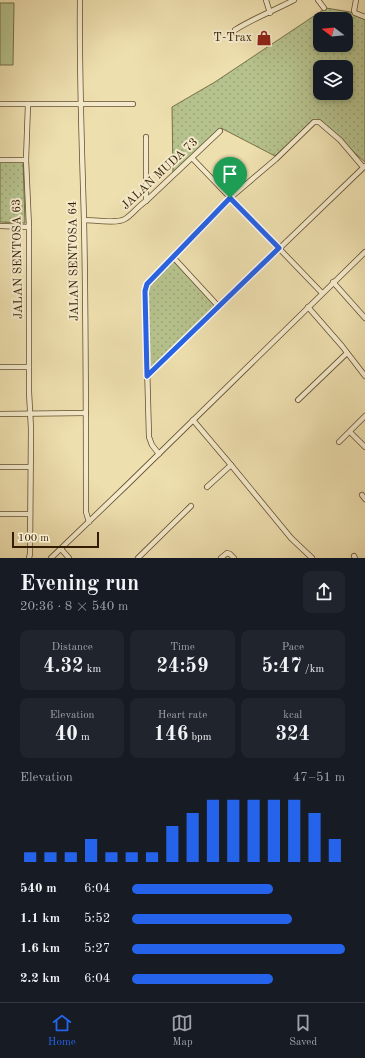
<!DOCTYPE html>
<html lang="en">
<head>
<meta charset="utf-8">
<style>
	:root { --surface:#171b24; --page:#20242c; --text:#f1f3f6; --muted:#9ea1a6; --line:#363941; --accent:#2563eb }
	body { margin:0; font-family:"Old Standard TT",serif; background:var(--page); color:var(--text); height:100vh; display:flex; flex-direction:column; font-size:15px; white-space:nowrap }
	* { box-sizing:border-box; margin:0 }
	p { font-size:13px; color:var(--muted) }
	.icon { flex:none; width:22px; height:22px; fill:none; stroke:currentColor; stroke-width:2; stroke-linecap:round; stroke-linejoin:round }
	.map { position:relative; height:558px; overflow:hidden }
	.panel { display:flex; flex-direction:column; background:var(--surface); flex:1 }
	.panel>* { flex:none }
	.needle { width:26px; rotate:286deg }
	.tools { position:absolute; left:313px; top:12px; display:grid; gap:8px }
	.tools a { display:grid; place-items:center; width:40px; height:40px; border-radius:8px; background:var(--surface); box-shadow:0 2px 6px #0003; font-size:20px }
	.scale { position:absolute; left:12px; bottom:10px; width:87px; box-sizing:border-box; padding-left:4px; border:2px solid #331d02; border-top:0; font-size:11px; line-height:14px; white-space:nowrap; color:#331d02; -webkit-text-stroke:3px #f4eacb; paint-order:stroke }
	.pin { position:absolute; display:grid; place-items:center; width:34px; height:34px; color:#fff; margin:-41px -17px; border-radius:50% 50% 50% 0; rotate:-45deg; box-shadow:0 0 4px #0007 }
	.pin .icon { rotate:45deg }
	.round { display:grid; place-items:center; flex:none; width:42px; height:42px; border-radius:8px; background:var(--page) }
	.head { display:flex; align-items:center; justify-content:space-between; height:68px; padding:0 20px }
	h1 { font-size:22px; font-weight:800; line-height:30px }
	.stats { display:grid; grid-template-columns:repeat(3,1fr); gap:6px; height:68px; padding:4px 20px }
	.stats div { display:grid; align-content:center; border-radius:8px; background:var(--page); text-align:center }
	.stats b { font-size:20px; font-weight:800 }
	.stats small { font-size:11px; font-weight:400 }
	.stats p { font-size:11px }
	.chart { height:112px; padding:8px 20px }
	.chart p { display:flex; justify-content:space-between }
	.chart svg { width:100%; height:72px; margin-top:4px; stroke:var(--accent); stroke-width:6 }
	ul { padding:0 20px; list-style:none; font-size:13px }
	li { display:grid; grid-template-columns:64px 48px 1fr; align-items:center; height:30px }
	li i { height:10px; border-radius:5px; background:var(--accent) }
	.tab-bar { display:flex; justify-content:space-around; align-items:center; height:56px; border-top:1px solid var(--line); background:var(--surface); font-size:11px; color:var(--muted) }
	.tab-bar a { display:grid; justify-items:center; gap:2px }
	.tab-bar .current { color:var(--accent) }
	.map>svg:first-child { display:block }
	.grass { fill:#b6c28d; stroke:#747048 }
	.park { fill:url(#park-dots); stroke:#747048; fill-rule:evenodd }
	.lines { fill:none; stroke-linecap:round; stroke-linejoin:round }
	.street-casing { stroke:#624e2d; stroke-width:6 }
	.street { stroke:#f4eacb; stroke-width:4.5 }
	.route-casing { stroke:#fff; stroke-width:8 }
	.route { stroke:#2563eb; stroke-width:5 }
	.labels { text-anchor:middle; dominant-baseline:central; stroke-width:4; stroke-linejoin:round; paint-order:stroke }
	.poi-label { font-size:12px; fill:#331d02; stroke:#f4eacb; text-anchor:end }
	.street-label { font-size:12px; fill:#331d02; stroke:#f4eacb }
</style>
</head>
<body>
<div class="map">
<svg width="365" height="558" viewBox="0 0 365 558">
	<defs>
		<pattern id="park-dots" width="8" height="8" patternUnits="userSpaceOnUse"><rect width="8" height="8" fill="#b6c28d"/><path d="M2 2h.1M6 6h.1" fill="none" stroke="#9da678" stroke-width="1.8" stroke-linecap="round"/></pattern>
	</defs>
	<rect width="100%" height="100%" fill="#eedfaf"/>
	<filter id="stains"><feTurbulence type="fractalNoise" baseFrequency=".005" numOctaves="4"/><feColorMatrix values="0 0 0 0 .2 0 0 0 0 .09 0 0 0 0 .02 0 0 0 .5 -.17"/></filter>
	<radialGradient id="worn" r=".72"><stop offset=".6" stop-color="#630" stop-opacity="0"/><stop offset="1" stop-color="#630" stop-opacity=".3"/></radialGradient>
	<path class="grass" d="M0,3H14L13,65H0Z"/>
	<g class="park">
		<path d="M326,8L350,12L365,17V162L319,121L313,122L275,156L221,128L173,175L172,107L215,82ZM320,19H346V45H320ZM320,67H346V93H320Z"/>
		<path d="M0,161H23L25,223L0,222Z"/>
		<path d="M173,257L219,307L147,376V284Z"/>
	</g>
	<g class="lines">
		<g class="street-casing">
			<g id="street">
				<path d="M80,0C79,74 82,147 84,221C86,318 86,415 86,512L89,522"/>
				<path d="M266,0L270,13"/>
				<path d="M318,0L324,8"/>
				<path d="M356,0L354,11L355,13L365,17"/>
				<path d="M235,30C254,18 275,10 294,0"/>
				<path d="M0,104H133"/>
				<path d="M28,104L26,160L29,227V392L31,429L30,554L29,558"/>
				<path d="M146,137V201"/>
				<path d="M192,158L322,293"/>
				<path d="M0,160H26"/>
				<path d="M84,220C93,220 117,224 125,219C132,215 138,206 146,201L220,131"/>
				<path d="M0,226L29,227"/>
				<path d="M173,257L219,307"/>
				<path d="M333,282L365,318"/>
				<path d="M308,307L342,346L365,376"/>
				<path d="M0,367H29"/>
				<path d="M147,376L365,166"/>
				<path d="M298,400L347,353"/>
				<path d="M0,414L86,413"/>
				<path d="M193,420L231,465L291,538L312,558"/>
				<path d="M350,432L365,447"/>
				<path d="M339,442L365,416"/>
				<path d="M159,454L152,445L149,437L145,291L147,284L230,198L276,159L314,122H319L340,140L363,167"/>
				<path d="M0,467H30"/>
				<path d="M207,487L231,465"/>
				<path d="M362,495L365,499"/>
				<path d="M0,514H30"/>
				<path d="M61,549L69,558"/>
				<path d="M354,556L355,558"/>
				<path d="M51,558L128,484L365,252"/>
				<path d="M138,558L191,506"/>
				<path d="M221,558L227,553L230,554L234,558"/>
			</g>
		</g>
		<use href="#street" class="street"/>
	</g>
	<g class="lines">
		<g class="route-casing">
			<path id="route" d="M230,198L279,248L147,376L145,291L147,284Z"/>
		</g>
		<use href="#route" class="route"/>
	</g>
	<defs>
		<g id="shop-bare" transform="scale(1.2)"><path d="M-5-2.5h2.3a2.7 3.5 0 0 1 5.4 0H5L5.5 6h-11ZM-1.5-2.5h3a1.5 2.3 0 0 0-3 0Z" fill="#8f2418" stroke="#f4eacb" stroke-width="2.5" paint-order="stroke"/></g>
	</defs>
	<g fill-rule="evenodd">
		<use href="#shop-bare" x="264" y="38"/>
	</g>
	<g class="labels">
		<g class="poi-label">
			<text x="252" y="38">T-Trax</text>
		</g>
		<g class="street-label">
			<text transform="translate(160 174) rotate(-43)">JALAN MUDA 73</text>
			<text transform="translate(18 259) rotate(-91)">JALAN SENTOSA 63</text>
			<text transform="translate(74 261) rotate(-91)">JALAN SENTOSA 64</text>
		</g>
	</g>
	<rect width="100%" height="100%" filter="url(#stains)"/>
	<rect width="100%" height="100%" fill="url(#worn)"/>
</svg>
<div class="tools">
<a><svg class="needle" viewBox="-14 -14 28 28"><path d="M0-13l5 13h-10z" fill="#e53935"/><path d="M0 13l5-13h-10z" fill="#9ea1a6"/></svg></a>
<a><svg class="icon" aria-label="layers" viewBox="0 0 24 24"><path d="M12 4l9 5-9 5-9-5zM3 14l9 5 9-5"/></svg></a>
</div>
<div class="scale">100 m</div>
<div class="pin" style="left:230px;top:198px;background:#1e9e55"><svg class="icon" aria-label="arrive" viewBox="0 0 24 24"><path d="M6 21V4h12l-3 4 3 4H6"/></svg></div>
</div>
<section class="panel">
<div class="head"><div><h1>Evening run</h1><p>20:36 · 8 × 540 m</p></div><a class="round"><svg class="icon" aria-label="share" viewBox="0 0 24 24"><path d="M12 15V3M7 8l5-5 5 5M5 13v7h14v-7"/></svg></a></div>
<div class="stats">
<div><p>Distance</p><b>4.32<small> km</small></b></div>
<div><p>Time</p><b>24:59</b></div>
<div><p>Pace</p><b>5:47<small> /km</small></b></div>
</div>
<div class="stats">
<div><p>Elevation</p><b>40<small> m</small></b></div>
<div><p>Heart rate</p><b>146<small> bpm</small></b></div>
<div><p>kcal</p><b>324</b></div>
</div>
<div class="chart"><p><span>Elevation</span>47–51 m</p>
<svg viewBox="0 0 160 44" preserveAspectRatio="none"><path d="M5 44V38M15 44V38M25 44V38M35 44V30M45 44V38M55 44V38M65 44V38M75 44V22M85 44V14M95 44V6M105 44V6M115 44V6M125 44V6M135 44V6M145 44V14M155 44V30"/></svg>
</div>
<ul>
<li><b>540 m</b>6:04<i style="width:66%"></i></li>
<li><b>1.1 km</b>5:52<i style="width:75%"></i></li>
<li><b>1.6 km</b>5:27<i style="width:100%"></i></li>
<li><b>2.2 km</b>6:04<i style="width:66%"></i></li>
</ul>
</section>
<nav class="tab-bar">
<a class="current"><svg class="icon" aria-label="home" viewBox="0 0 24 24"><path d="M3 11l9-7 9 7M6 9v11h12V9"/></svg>Home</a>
<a><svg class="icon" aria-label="map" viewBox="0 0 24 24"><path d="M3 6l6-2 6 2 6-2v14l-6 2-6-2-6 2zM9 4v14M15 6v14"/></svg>Map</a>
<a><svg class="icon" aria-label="saved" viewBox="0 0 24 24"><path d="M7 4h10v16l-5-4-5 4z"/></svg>Saved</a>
</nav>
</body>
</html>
